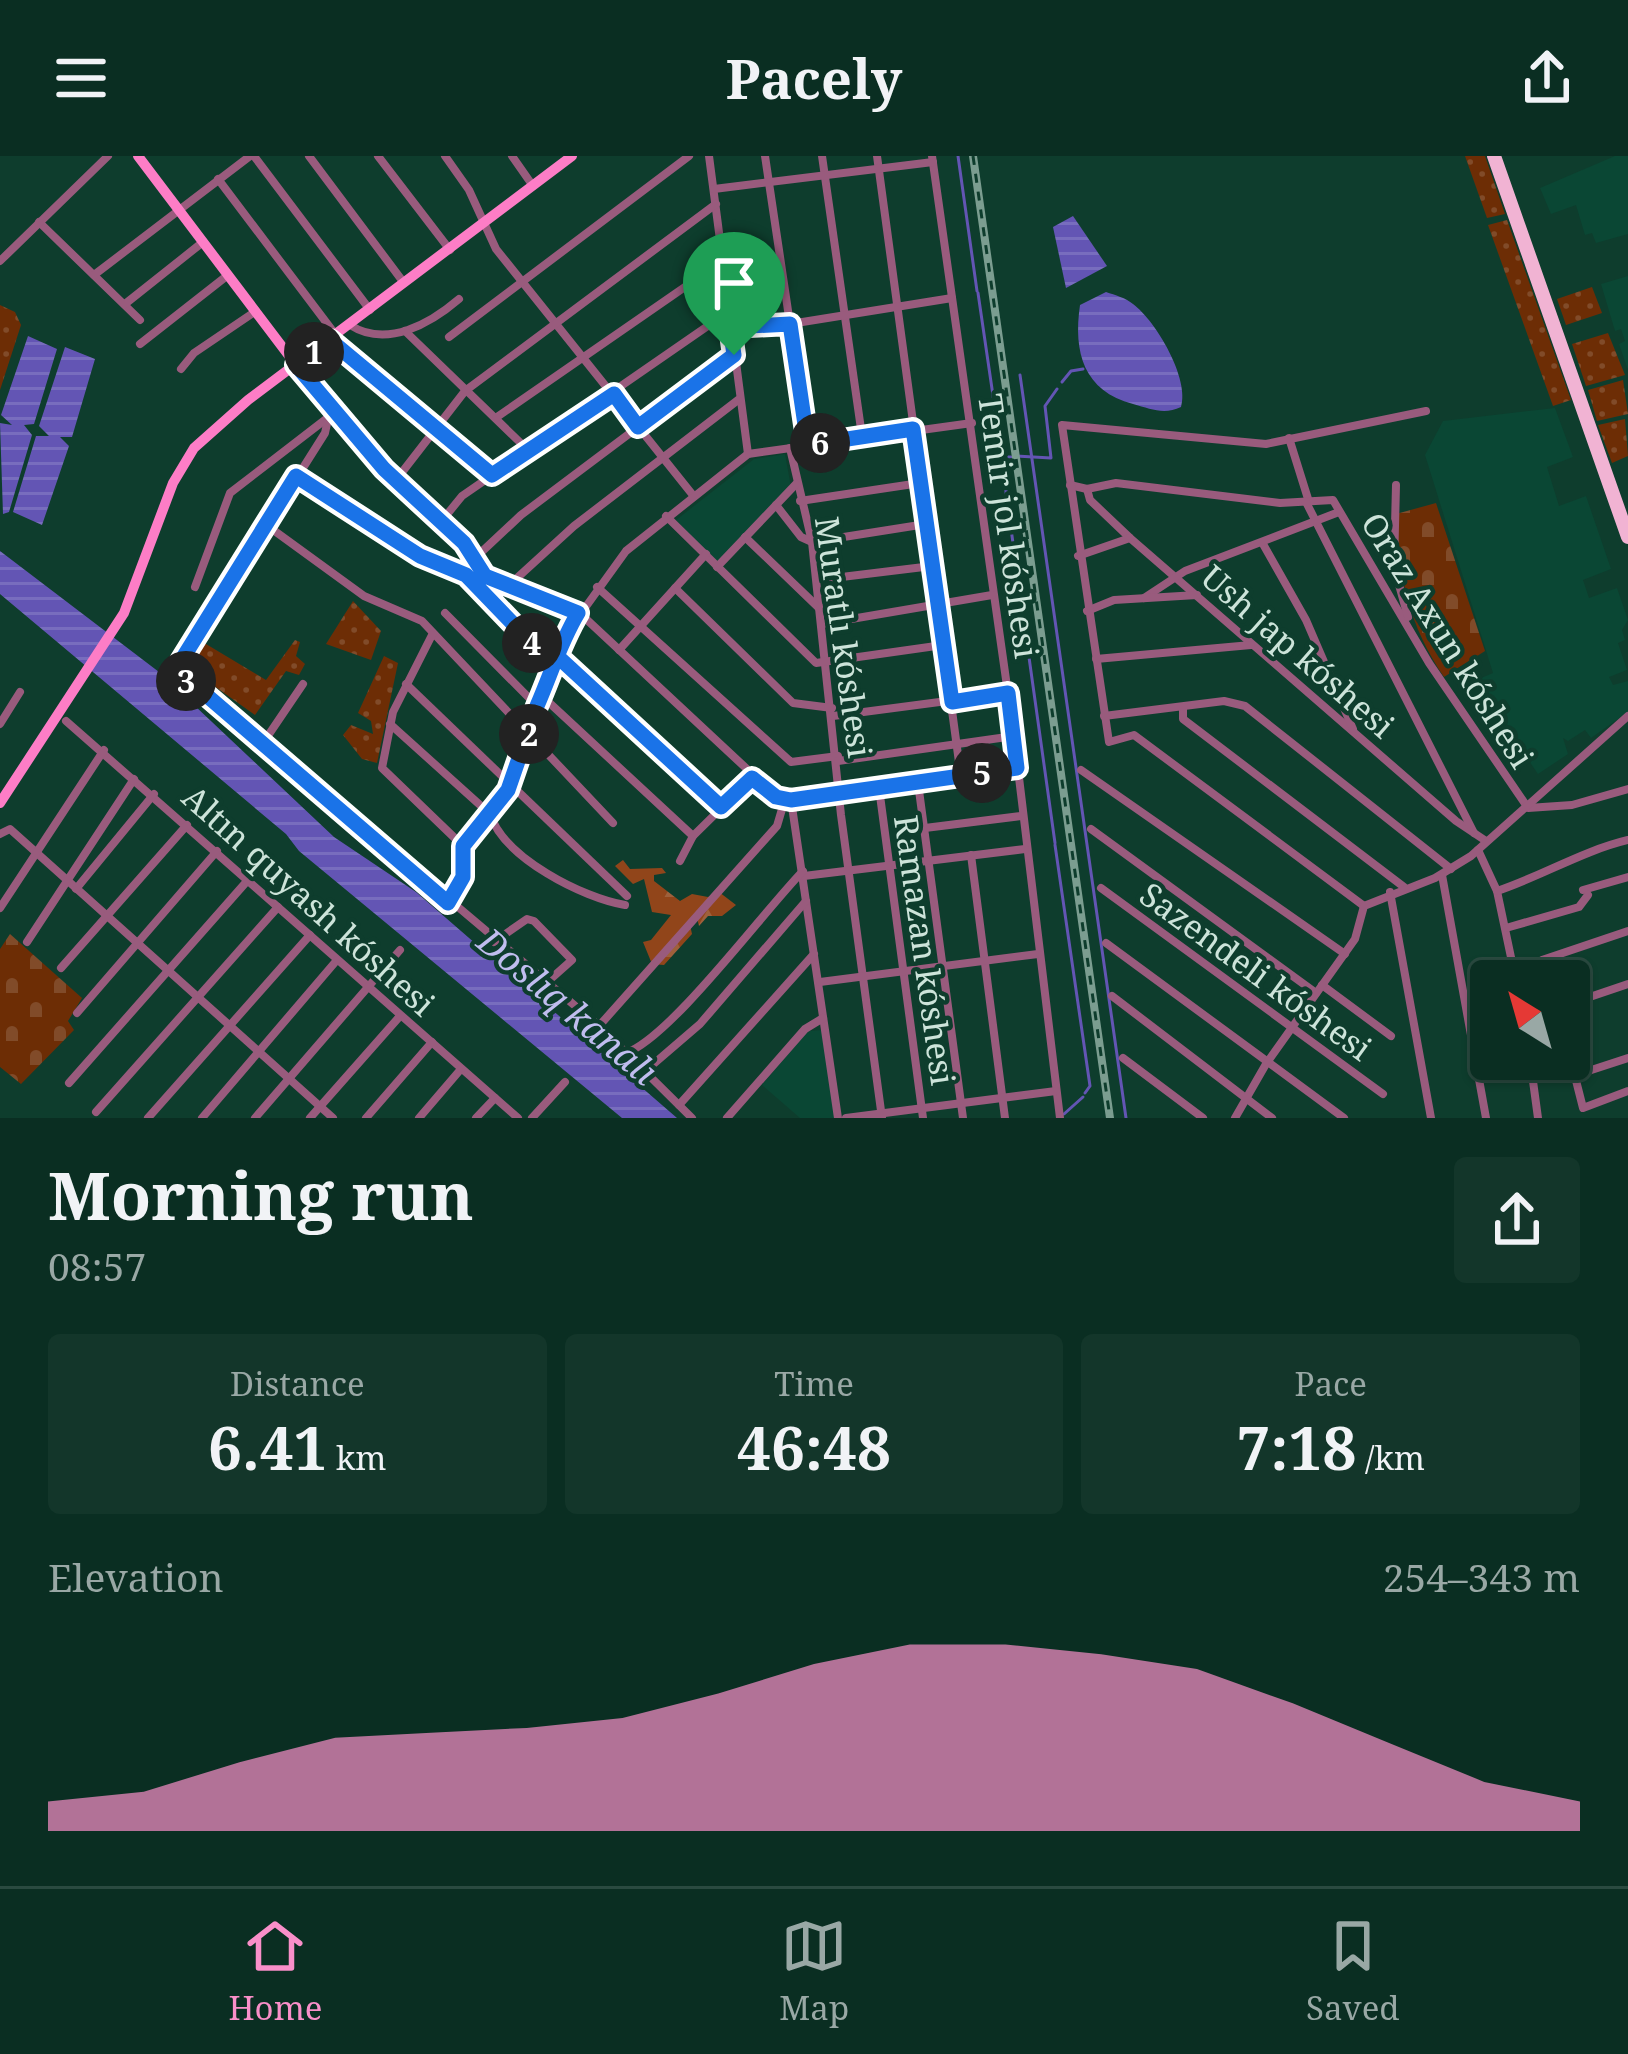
<!DOCTYPE html>
<html lang="en">
<head>
<meta charset="utf-8">
<style>
	:root { --surface:#0a2e22; --page:#13362a; --text:#f1f3f6; --muted:#99a8a5; --line:#2a4a40; --accent:#f98fc9 }
	body { margin:0; font-family:"Noto Serif",serif; background:var(--page); color:var(--text); height:100vh; display:flex; flex-direction:column; font-size:45px; white-space:nowrap }
	* { box-sizing:border-box; margin:0 }
	p { font-size:39px; color:var(--muted) }
	.icon { flex:none; width:66px; height:66px; fill:none; stroke:currentColor; stroke-width:2; stroke-linecap:round; stroke-linejoin:round }
	.map { position:relative; height:962px; overflow:hidden }
	.sheet { display:flex; flex-direction:column; background:var(--surface); flex:1 }
	.sheet>* { flex:none }
	.needle { width:78px; rotate:323deg }
	.tools { position:absolute; left:1470px; top:804px; display:grid; gap:24px }
	.tools a { display:grid; place-items:center; width:120px; height:120px; border-radius:12px; background:var(--surface); box-shadow:0 3px 9px #0004,0 0 0 3px var(--line); font-size:60px }
	.pin { position:absolute; display:grid; place-items:center; width:102px; height:102px; color:#fff; margin:-123px -51px; border-radius:50% 50% 50% 0; rotate:-45deg; box-shadow:0 0 12px #0007 }
	.pin .icon { rotate:45deg }
	.km { position:absolute; width:60px; height:60px; margin:-30px; border-radius:50%; background:#222; color:#fff; font-size:33px; line-height:60px; text-align:center }
	.round { display:grid; place-items:center; flex:none; width:126px; height:126px; border-radius:12px; background:var(--page) }
	.summary { display:flex; align-items:center; justify-content:space-between; height:204px; padding:0 48px }
	h1 { font-size:66px; font-weight:700; line-height:90px }
	.stats { display:grid; grid-template-columns:repeat(3,1fr); gap:18px; height:204px; padding:12px 48px }
	.stats div { display:grid; align-content:center; border-radius:12px; background:var(--page); text-align:center }
	.stats b { font-size:60px; font-weight:700 }
	.stats small { font-size:33px; font-weight:400 }
	.stats p { font-size:33px }
	.chart { height:336px; padding:24px 48px }
	.chart p { display:flex; justify-content:space-between }
	.chart svg { width:100%; height:216px; margin-top:12px; fill:var(--accent); opacity:.7 }
	header { display:flex; justify-content:space-between; align-items:center; height:156px; padding:0 48px; background:var(--surface); font-size:54px; font-weight:700 }
	.dock { display:flex; justify-content:space-around; align-items:center; height:168px; border-top:3px solid var(--line); background:var(--surface); font-size:33px; color:var(--muted) }
	.dock a { display:grid; justify-items:center; gap:6px }
	.dock .on { color:var(--accent) }
	.map>svg:first-child { display:block }
	.built { fill:#0a4734 }
	.grass { fill:url(#grass-dots) }
	.forest { fill:url(#forest-firs) }
	.cemetery { fill:url(#cemetery-stones) }
	.water { fill:url(#water-rules) }
	.lines { fill:none; stroke-linecap:round; stroke-linejoin:round }
	.stream { stroke:#6355b4; stroke-width:3 }
	.minor { stroke:#995b7d; stroke-width:8 }
	.major { stroke:#fd7dc6; stroke-width:10 }
	.highway { stroke:#f1b3d3; stroke-width:14 }
	.rail-casing { stroke:#7b9d90; stroke-width:8 }
	.rail { stroke:#0e3d2d; stroke-width:3; stroke-dasharray:9; stroke-linecap:butt }
	.route-casing { stroke:#fff; stroke-width:24 }
	.route { stroke:#1a73e8; stroke-width:15 }
	.labels { text-anchor:middle; dominant-baseline:central; stroke-width:9; stroke-linejoin:round; paint-order:stroke }
	.street-label { font-size:33px; fill:#cde4da; stroke:#0e3d2d }
	.water-label { font-size:36px; font-style:italic; fill:#c0bdef; stroke:#0e3d2d }
</style>
</head>
<body>
<header><svg class="icon" aria-label="menu" viewBox="0 0 24 24"><path d="M4 6h16M4 12h16M4 18h16"/></svg>Pacely<svg class="icon" aria-label="share" viewBox="0 0 24 24"><path d="M12 15V3M7 8l5-5 5 5M5 13v7h14v-7"/></svg></header>
<div class="map">
<svg width="1628" height="962" viewBox="0 0 1628 962">
	<defs>
		<pattern id="grass-dots" width="8" height="8" patternUnits="userSpaceOnUse" patternTransform="scale(3)"><rect width="8" height="8" fill="#6d2d05"/><path d="M2 2h.1M6 6h.1" fill="none" stroke="#814b29" stroke-width="1.8" stroke-linecap="round"/></pattern>
		<pattern id="forest-firs" width="22" height="20" patternUnits="userSpaceOnUse" patternTransform="scale(3)"><rect width="22" height="20" fill="#91451a"/><path d="M5 1l3.5 6h-7zM16 11l3.5 6h-7z" fill="#9f603b"/></pattern>
		<pattern id="cemetery-stones" width="16" height="16" patternUnits="userSpaceOnUse" patternTransform="scale(3)"><rect width="16" height="16" fill="#6d2d05"/><path d="M2 7V4a2 2 0 0 1 4 0v3zM10 15v-3a2 2 0 0 1 4 0v3z" fill="#814b29"/></pattern>
		<pattern id="water-rules" width="6" height="5" patternUnits="userSpaceOnUse" patternTransform="scale(3)"><rect width="6" height="5" fill="#6355b4"/><path d="M0 2.5h6" fill="none" stroke="#786dbe"/></pattern>
	</defs>
	<rect width="100%" height="100%" fill="#0e3d2d"/>
	<g class="built">
		<path d="M1615,0H1628V78L1596,87L1592,77L1585,79L1576,49L1551,58L1540,32Z"/>
		<path d="M1628,120V214L1619,188L1625,185L1621,173L1615,175L1601,128Z"/>
		<path d="M1555,252L1573,301L1547,311L1559,350L1586,340L1611,413L1583,424L1589,442L1617,432L1628,464L1622,474L1625,484L1618,487L1627,514L1609,521L1613,529L1628,525V556L1591,582L1585,574L1568,585L1563,582L1568,598L1538,618L1474,525L1493,517L1425,299L1443,265Z"/>
		<path d="M785,298L791,331L718,407L676,364L754,303Z"/>
		<path d="M823,874L835,962H800L762,929L808,875Z"/>
	</g>
	<g class="grass">
		<path d="M1465,0H1485L1505,58L1487,62Z"/>
		<path d="M1507,64L1571,244L1553,250L1488,69Z"/>
		<path d="M1592,131L1602,157L1566,169L1557,143Z"/>
		<path d="M0,149L15,156L21,169L0,234Z"/>
		<path d="M1608,177L1625,219L1586,230L1572,188Z"/>
		<path d="M1623,224L1628,258L1597,265L1588,234Z"/>
		<path d="M1625,263L1628,300L1612,307L1598,269Z"/>
		<path d="M353,445L381,475L371,504L326,488Z"/>
		<path d="M295,484L300,486L296,500L305,508L299,519L286,515L255,559L186,510L201,485L266,524Z"/>
		<path d="M384,500L398,507L377,607L362,603L343,579L351,569L373,578L371,565L358,557Z"/>
	</g>
	<path class="forest" d="M623,704L630,713L662,712L666,717L654,719V725L680,745L692,738L708,741L719,736L736,749L722,760H708L699,770L697,762L690,769L692,778L664,809L652,808L643,786L651,784L671,759L652,756L644,723L633,728L615,710Z"/>
	<g class="cemetery">
		<path d="M1436,347L1485,495L1444,521C1409,470 1398,419 1396,358Z"/>
		<path d="M10,778L82,842L68,865L74,874L21,928L0,911V793Z"/>
	</g>
	<g class="water">
		<path d="M1073,60L1107,110L1066,132L1053,71Z"/>
		<path d="M1106,136C1115,139 1126,142 1133,148C1156,165 1190,223 1181,251C1164,259 1151,253 1133,248C1084,235 1073,197 1080,149Z"/>
		<path d="M28,180L57,193L34,268L24,269L32,279L9,356L3,358L0,267L12,269L1,259Z"/>
		<path d="M65,191L95,203L72,281H60L69,290L42,369L13,356L36,280H49L39,270Z"/>
		<path d="M0,395L159,516L334,681L416,736L677,962H622L299,695L286,678L0,438Z"/>
	</g>
	<g class="lines">
		<g class="stream">
			<path d="M958,0L977,135"/>
			<path d="M978,137L997,267"/>
			<path d="M1020,219L1126,962"/>
			<path d="M1062,226L1071,215L1083,213"/>
			<path d="M997,270L1005,299"/>
			<path d="M1016,300L1051,302L1045,250L1057,233"/>
			<path d="M1011,301H1005L1006,337L1055,687"/>
			<path d="M1055,689L1090,930L1085,937"/>
			<path d="M1064,958L1083,941"/>
		</g>
		<g class="minor">
			<path d="M254,0L370,154"/>
			<path d="M309,0L404,127"/>
			<path d="M378,0L450,94"/>
			<path d="M445,0L469,34L496,93L692,338"/>
			<path d="M512,0L533,30"/>
			<path d="M709,0L748,298"/>
			<path d="M765,0L808,289"/>
			<path d="M822,0L862,280"/>
			<path d="M877,0L961,621"/>
			<path d="M932,0L1014,580L1060,962"/>
			<path d="M218,23L335,178"/>
			<path d="M714,33L933,6"/>
			<path d="M39,66L140,164"/>
			<path d="M0,105L108,0"/>
			<path d="M94,119L250,0"/>
			<path d="M125,148L203,86"/>
			<path d="M350,169C387,193 431,167 459,143"/>
			<path d="M730,171L790,168L952,142"/>
			<path d="M405,175L530,296"/>
			<path d="M449,181L689,0"/>
			<path d="M330,184L492,319"/>
			<path d="M140,188L228,119"/>
			<path d="M296,209L384,312L464,387L485,420L585,462L777,641L791,644L1017,612"/>
			<path d="M181,213L194,197L256,155"/>
			<path d="M330,254L325,277L176,513L599,870L692,962"/>
			<path d="M497,261L721,106"/>
			<path d="M1289,282L1309,346"/>
			<path d="M790,292L812,386L841,659L882,962"/>
			<path d="M297,320L420,400L467,420L545,501L556,499L721,651"/>
			<path d="M396,324L465,235L716,48"/>
			<path d="M1070,329L1087,333L1116,327L1280,347L1333,344L1429,507L1528,652L1572,649L1628,633"/>
			<path d="M1396,329L1394,411L1408,461"/>
			<path d="M1087,333L1090,344L1130,382L1456,665L1486,685"/>
			<path d="M800,345L920,327"/>
			<path d="M1306,346L1474,677"/>
			<path d="M776,349L801,381L812,386L926,368"/>
			<path d="M666,360L816,507L943,489"/>
			<path d="M440,367L462,340L728,156"/>
			<path d="M265,368L364,440L422,465L613,667"/>
			<path d="M745,381L819,452"/>
			<path d="M1263,388L1306,464L1353,573"/>
			<path d="M1078,400L1130,382"/>
			<path d="M474,403L521,359L734,199"/>
			<path d="M717,411L796,328"/>
			<path d="M817,424L932,410"/>
			<path d="M195,431L230,337L330,260"/>
			<path d="M597,431L791,606L838,600"/>
			<path d="M506,432L574,370L738,244"/>
			<path d="M675,432L793,547L832,552"/>
			<path d="M1144,442L1185,415L1339,356"/>
			<path d="M1087,455L1114,444L1197,439"/>
			<path d="M445,457L537,550"/>
			<path d="M822,468L992,439"/>
			<path d="M432,479L393,556L382,612L463,690"/>
			<path d="M619,494L706,398"/>
			<path d="M1096,503L1251,489"/>
			<path d="M406,528L627,740"/>
			<path d="M542,540L693,680"/>
			<path d="M1183,551V563L1404,731"/>
			<path d="M833,560L1008,537"/>
			<path d="M1104,560L1224,545L1245,550L1451,713"/>
			<path d="M66,565L518,962"/>
			<path d="M0,568L20,536"/>
			<path d="M390,568L490,658C504,702 583,742 625,749"/>
			<path d="M261,590L303,528"/>
			<path d="M838,605L1014,580"/>
			<path d="M1081,614L1345,798"/>
			<path d="M918,627L963,962"/>
			<path d="M879,632L923,962"/>
			<path d="M791,644L838,962"/>
			<path d="M925,672L1021,660"/>
			<path d="M1091,673L1316,837"/>
			<path d="M0,678L10,673L333,962"/>
			<path d="M1478,694L1497,735L1516,825"/>
			<path d="M971,699L1005,962"/>
			<path d="M680,705L693,680L752,622"/>
			<path d="M1442,719L1486,962"/>
			<path d="M804,720L1025,693"/>
			<path d="M1101,732L1383,938"/>
			<path d="M76,733L154,638"/>
			<path d="M1583,734L1628,721"/>
			<path d="M1497,735C1542,720 1582,695 1628,684"/>
			<path d="M1390,736L1431,962"/>
			<path d="M448,747L463,721V690L509,634L564,481L626,395L748,298L972,267"/>
			<path d="M1364,750L1134,579L1109,586L1062,269L1266,288L1426,255"/>
			<path d="M0,752L104,594"/>
			<path d="M1506,772L1579,751L1588,739"/>
			<path d="M27,786L134,623"/>
			<path d="M494,786L527,763L534,765L572,804L545,828"/>
			<path d="M1106,787L1344,962"/>
			<path d="M1542,804L1628,775"/>
			<path d="M61,812L187,669"/>
			<path d="M820,826L1038,798"/>
			<path d="M1322,829L1391,880"/>
			<path d="M1112,840L1272,962"/>
			<path d="M1569,848L1628,828"/>
			<path d="M77,857L217,695"/>
			<path d="M599,870L777,670L785,643"/>
			<path d="M626,897C671,881 763,756 803,715"/>
			<path d="M1569,897L1583,952L1628,935"/>
			<path d="M1123,902L1203,962"/>
			<path d="M1530,903L1538,962"/>
			<path d="M643,917L700,868L806,745"/>
			<path d="M1576,919L1628,902"/>
			<path d="M1480,924L1521,903"/>
			<path d="M69,927L248,724"/>
			<path d="M679,949L814,798"/>
			<path d="M96,956L278,751"/>
			<path d="M148,962L310,779"/>
			<path d="M202,962L337,804"/>
			<path d="M255,962L400,794"/>
			<path d="M310,962L400,860"/>
			<path d="M366,962L432,886"/>
			<path d="M419,962L461,913"/>
			<path d="M476,962L495,942"/>
			<path d="M532,962L565,926"/>
			<path d="M727,962L805,873L823,862"/>
			<path d="M846,962L1056,935"/>
			<path d="M1235,962L1266,908L1355,783L1364,750L1435,722L1471,700L1628,560"/>
		</g>
		<g class="major">
			<path d="M138,0L296,209"/>
			<path d="M0,647L124,457L173,327L194,292L248,244L572,0"/>
		</g>
		<path class="highway" d="M1494,0L1628,381"/>
		<g class="rail-casing">
			<path id="rail" d="M973,0L1110,962"/>
		</g>
		<use href="#rail" class="rail"/>
	</g>
	<g class="lines">
		<g class="route-casing">
			<path id="route" d="M734,199L638,271L614,238L492,319L330,184L296,209L384,313L464,387L485,420L578,457C560,487 551,518 537,550L508,634L463,690V721L448,747L176,513L296,320L420,400L466,419L545,501L556,499L721,651L752,622L776,641L791,644L1017,612L1008,537L952,546L913,273L808,289L790,168L730,171L734,199"/>
		</g>
		<use href="#route" class="route"/>
	</g>
	<g class="labels">
		<g class="street-label">
			<text transform="translate(1009 370) rotate(82)">Temir jol kóshesi</text>
			<text transform="translate(844 481) rotate(82)">Muratlı kóshesi</text>
			<text transform="translate(1448 484) rotate(58)">Oraz Axun kóshesi</text>
			<text transform="translate(1298 495) rotate(41)">Ush jap kóshesi</text>
			<text transform="translate(309 744) rotate(42)">Altın quyash kóshesi</text>
			<text transform="translate(925 794) rotate(82)">Ramazan kóshesi</text>
			<text transform="translate(1256 815) rotate(36)">Sazendeli kóshesi</text>
		</g>
		<g class="water-label">
			<text transform="translate(568 850) rotate(40)">Doslıq kanalı</text>
		</g>
	</g>
</svg>
<div class="tools">
<a><svg class="needle" viewBox="-14 -14 28 28"><path d="M0-13l5 13h-10z" fill="#e53935"/><path d="M0 13l5-13h-10z" fill="#99a8a5"/></svg></a>
</div>
<div class="pin" style="left:734px;top:199px;background:#1e9e55"><svg class="icon" aria-label="arrive" viewBox="0 0 24 24"><path d="M6 21V4h12l-3 4 3 4H6"/></svg></div>
<b class="km" style="left:314px;top:196px">1</b>
<b class="km" style="left:529px;top:578px">2</b>
<b class="km" style="left:186px;top:525px">3</b>
<b class="km" style="left:532px;top:487px">4</b>
<b class="km" style="left:982px;top:617px">5</b>
<b class="km" style="left:820px;top:287px">6</b>
</div>
<section class="sheet">
<div class="summary"><div><h1>Morning run</h1><p>08:57</p></div><a class="round"><svg class="icon" aria-label="share" viewBox="0 0 24 24"><path d="M12 15V3M7 8l5-5 5 5M5 13v7h14v-7"/></svg></a></div>
<div class="stats">
<div><p>Distance</p><b>6.41<small> km</small></b></div>
<div><p>Time</p><b>46:48</b></div>
<div><p>Pace</p><b>7:18<small> /km</small></b></div>
</div>
<div class="chart"><p><span>Elevation</span>254–343 m</p>
<svg viewBox="0 0 160 44" preserveAspectRatio="none"><path d="M0 44V38L10 36L20 30L30 25L40 24L50 23L60 21L70 16L80 10L90 6L100 6L110 8L120 11L130 18L140 26L150 34L160 38V44z"/></svg>
</div>
</section>
<nav class="dock">
<a class="on"><svg class="icon" aria-label="home" viewBox="0 0 24 24"><path d="M3 11l9-7 9 7M6 9v11h12V9"/></svg>Home</a>
<a><svg class="icon" aria-label="map" viewBox="0 0 24 24"><path d="M3 6l6-2 6 2 6-2v14l-6 2-6-2-6 2zM9 4v14M15 6v14"/></svg>Map</a>
<a><svg class="icon" aria-label="saved" viewBox="0 0 24 24"><path d="M7 4h10v16l-5-4-5 4z"/></svg>Saved</a>
</nav>
</body>
</html>
